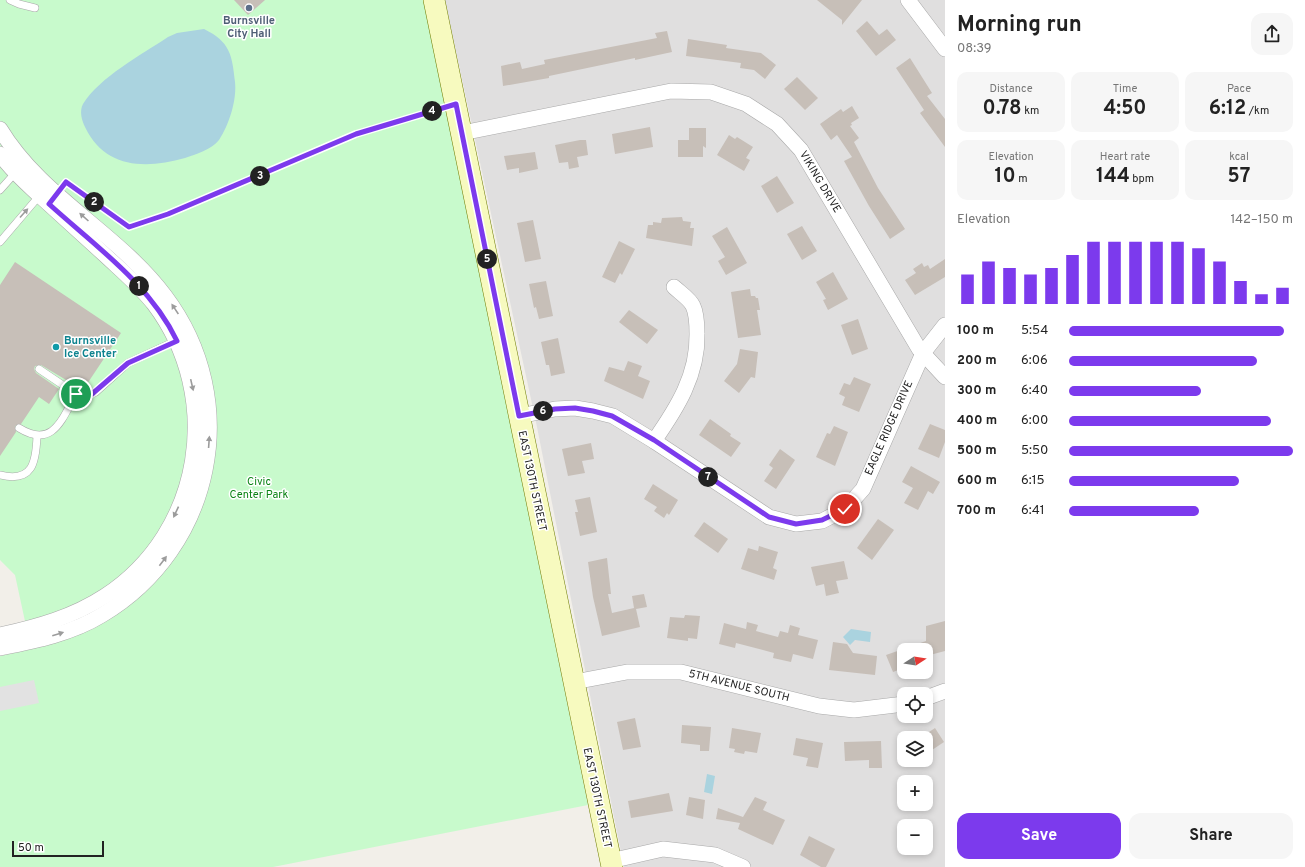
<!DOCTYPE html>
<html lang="en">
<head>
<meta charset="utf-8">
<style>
	:root { --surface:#fff; --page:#f6f6f6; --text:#222; --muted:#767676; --accent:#7c3aed }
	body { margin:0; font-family:Overpass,sans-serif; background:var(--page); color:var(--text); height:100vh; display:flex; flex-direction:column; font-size:15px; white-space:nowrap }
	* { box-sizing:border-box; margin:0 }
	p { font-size:13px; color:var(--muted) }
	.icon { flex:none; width:22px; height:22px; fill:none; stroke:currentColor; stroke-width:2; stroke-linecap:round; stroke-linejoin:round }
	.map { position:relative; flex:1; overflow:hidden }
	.details { display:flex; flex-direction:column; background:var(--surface); width:360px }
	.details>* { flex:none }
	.needle { width:26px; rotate:78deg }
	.fabs { position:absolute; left:897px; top:643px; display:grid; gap:8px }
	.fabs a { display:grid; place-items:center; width:36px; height:36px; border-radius:8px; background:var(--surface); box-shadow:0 2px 6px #0003; font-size:20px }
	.scale { position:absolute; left:12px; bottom:10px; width:92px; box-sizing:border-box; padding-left:4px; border:2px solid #222; border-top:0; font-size:11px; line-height:14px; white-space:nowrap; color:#222; -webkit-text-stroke:3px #fff; paint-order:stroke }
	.pin { position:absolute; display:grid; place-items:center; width:34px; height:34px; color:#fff; margin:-17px; border:2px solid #fff; border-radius:50%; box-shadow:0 1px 4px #0007 }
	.km { position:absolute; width:20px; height:20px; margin:-10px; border-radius:50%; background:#222; color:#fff; font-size:11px; line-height:20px; text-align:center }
	.round { display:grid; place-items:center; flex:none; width:42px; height:42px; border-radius:12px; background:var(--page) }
	.overview { display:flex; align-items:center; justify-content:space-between; height:68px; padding:0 12px }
	h1 { font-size:22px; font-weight:700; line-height:30px }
	.metrics { display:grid; grid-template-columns:repeat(3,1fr); gap:6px; height:68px; padding:4px 12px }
	.metrics div { display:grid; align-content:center; border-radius:10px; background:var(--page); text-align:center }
	.metrics b { font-size:20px; font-weight:700 }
	.metrics small { font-size:11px; font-weight:400 }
	.metrics p { font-size:11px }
	.chart { height:112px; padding:8px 12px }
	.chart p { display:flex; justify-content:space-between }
	.chart svg { width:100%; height:72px; margin-top:4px; stroke:var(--accent); stroke-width:6 }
	.action { display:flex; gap:8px; margin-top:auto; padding:8px 12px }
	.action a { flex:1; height:46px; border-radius:12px; background:var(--accent); color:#fff; font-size:16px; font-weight:700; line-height:46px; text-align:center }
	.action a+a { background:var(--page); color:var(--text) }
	ul { padding:0 12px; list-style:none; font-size:13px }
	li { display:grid; grid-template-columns:64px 48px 1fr; align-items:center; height:30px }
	li i { height:10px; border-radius:5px; background:var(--accent) }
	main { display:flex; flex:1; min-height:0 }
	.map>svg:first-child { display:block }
	.residential { fill:#e0dfdf; fill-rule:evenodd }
	.park { fill:#c8facc }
	.parking { fill:#e2e2e2 }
	.water { fill:#aad3df }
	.building { fill:#c7bfb8 }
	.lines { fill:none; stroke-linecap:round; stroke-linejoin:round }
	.lane-casing { stroke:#a9a9a9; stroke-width:8 }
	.street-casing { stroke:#a9a9a9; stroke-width:16 }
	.secondary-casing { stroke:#707d05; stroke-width:22 }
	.path { stroke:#fa8072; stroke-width:2; stroke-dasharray:2 2; stroke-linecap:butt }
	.lane { stroke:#fff; stroke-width:7 }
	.street { stroke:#fff; stroke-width:15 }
	.secondary { stroke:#f7fabf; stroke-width:21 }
	.oneway { fill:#9c9c9c }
	.route-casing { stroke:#fff; stroke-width:8 }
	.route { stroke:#7c3aed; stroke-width:5 }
	.service-dot { fill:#5c6f8a; stroke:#fff; stroke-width:1.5 }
	.culture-dot { fill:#0f9aa8; stroke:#fff; stroke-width:1.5 }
	.labels { text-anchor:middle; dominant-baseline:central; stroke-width:3; stroke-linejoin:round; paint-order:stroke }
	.service-label { font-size:11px; font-weight:bold; fill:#4e5e75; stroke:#fff }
	.street-label { font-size:11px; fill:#222; stroke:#fff }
	.culture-label { font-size:11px; font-weight:bold; fill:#0d838f; stroke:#fff; text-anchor:start }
	.park-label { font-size:11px; fill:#0c8416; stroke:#fff }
</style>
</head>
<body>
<main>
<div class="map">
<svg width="945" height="867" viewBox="0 0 945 867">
	<rect width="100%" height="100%" fill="#f2efe9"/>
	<path class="residential" d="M445,0H945V867H624L537,427ZM904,650H926V672H904ZM904,694H926V716H904ZM904,738H926V760H904ZM904,782H926V804H904ZM904,826H926V848H904Z"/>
	<path class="park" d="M0,0H424L588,805L273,867H0V656L31,649L15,575L0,560Z"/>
	<path class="parking" d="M34,680L39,703L0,711V687Z"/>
	<g class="water">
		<path d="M204,29C230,42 232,54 235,82C237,100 229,125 219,140C211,150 196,154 185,158C146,169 105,169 85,127C82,121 79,111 83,104C100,77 141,55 168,37L177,33Z"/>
		<path d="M851,629L871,632L870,642L855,640L850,645L843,637Z"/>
		<path d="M707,774L715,776L712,794L704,792Z"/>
	</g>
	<g class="building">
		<path d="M234,0H265L248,15Z"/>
		<path d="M817,0H862L842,25V20Z"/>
		<path d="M867,21L879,35L887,29L896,40L876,56L856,31Z"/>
		<path d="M667,31L672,52L635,60V58L549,76V78L503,86L501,66L520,62L522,69L545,64L544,60L657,38L655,33Z"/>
		<path d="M688,39L727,45L726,48L761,53L776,65L765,79L754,70L740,68L741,63L686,56Z"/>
		<path d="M910,58L932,93L927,96L945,119V147L920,113L924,110L896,68Z"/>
		<path d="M797,77L818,98L805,110L784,89Z"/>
		<path d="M852,106L859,118L851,123L852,125L850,126L859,138L854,142L878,188L905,229L890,239L869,206L844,161L852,157L837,135L831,140L820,124L841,109L843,112Z"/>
		<path d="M650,127L653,147L615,154L612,134Z"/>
		<path d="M689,128H706V148L703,146V157H678V140H689Z"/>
		<path d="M729,135L735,139L737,137L753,147L746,158L750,160L744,171L717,155Z"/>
		<path d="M580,140H586L588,155L577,157L579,167L569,169L568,162L559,163L555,145Z"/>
		<path d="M535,152L538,169L519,173V168L507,170L504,156Z"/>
		<path d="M777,176L794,203L777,213L761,186Z"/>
		<path d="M682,217L683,221L691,222L690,228H694L692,246L646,238L648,225H653V222L661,223L662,218Z"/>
		<path d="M533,220L541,259L525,262L517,223Z"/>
		<path d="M802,226L817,251L802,260L787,234Z"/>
		<path d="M727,227L747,263L726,275L718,261L725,257L712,236Z"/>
		<path d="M619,241L635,249L622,275L620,273L615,283L602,277Z"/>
		<path d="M945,259V277L915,295L905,280L916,273L913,269L922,263L924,267L928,265L930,269Z"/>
		<path d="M15,262L121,333L83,390L41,365L35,366L34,369L36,373L59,389L49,404L39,397L21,424L15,426L16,432L0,456V285Z"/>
		<path d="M833,272L848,299L828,310L823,300L826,299L816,282Z"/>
		<path d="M546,281L553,316L539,319L536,307L534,308L529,284Z"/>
		<path d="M750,289L751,296H755L756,298H758L760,310H757L761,335L738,338L731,292Z"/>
		<path d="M629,310L658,330L647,344L619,322Z"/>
		<path d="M858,319L868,349L852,355L841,325Z"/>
		<path d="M558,338L565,373L551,376L549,365H546L541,342Z"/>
		<path d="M740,349L758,352L755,378L751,377L739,393L724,381L737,364Z"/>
		<path d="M628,361L642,366L638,376L650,381L643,399L604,381L609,367L624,371Z"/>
		<path d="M854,377L871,384L859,412L842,405L845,397L839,394L844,383L850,385Z"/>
		<path d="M710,419L731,434L730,436L741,443L731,457L699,435Z"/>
		<path d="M930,424L945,430V442L939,458L918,449Z"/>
		<path d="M834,426L848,432L835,466L816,457L827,433L830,434Z"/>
		<path d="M591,443L594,459L582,461L585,473L568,476L562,449Z"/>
		<path d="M780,449L795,460L776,489L764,481L773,468L769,465Z"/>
		<path d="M911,466L940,482L933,494L928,491L918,510L904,503L913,488L902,482Z"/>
		<path d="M653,484L678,500L669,515L667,513L664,518L654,511L657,507L644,499Z"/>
		<path d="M590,497L597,532L580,536L575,512H578L575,500Z"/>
		<path d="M878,519L894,530L872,560L857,548Z"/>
		<path d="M704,522L728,539L718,553L694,536Z"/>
		<path d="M759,546L778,552L773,568L777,570L774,580L741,569L748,548L758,551Z"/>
		<path d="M607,558L611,594H608L612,613L634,608L632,596L644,594L647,607L636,609L640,627L602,636L593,597L588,562Z"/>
		<path d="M844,561L848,579L836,581L839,593L826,596L824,584L816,586L811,567Z"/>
		<path d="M685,615L700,616L697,639L688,638V641L667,638L670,617L684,618Z"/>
		<path d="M945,621V651L926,656V650H904V668L893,672L886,655L926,641V626Z"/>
		<path d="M747,622L758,625L756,631L778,637L780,631L788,633L790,625L800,628L798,635L818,640L813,659L793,654L791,662L773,658L774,653L736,643L735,648L719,644L724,623L746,629Z"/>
		<path d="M833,642L847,644L853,653L877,656L875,675L829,670Z"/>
		<path d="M635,718L641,747L623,750L617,722Z"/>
		<path d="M682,725L711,727L709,751H700V745L681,743Z"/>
		<path d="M732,728L761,733L757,753L745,751L744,754L734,752L735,749L729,748Z"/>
		<path d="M935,728L944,742L926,754V734Z"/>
		<path d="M796,738L823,743L818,768L806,766L808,758L793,755Z"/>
		<path d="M881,741L882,768H869V760L845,761L844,742Z"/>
		<path d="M669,793L673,811L631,818L628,801Z"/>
		<path d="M689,797L705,800L703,819L686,815Z"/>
		<path d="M755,797L767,802L763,810L785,820L773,845L738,829L740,823L716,819L718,808L743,817Z"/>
		<path d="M809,836L835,849L826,867H821L800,855Z"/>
	</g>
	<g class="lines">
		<g class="lane-casing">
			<g id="lane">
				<path d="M10,0L19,4L35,8"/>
				<path d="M0,190L16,172"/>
				<path d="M0,242L40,195"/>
				<path d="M39,369L76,394L87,396L96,392L128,363L178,340"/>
				<path d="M19,428C53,449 62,419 76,394"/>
				<path d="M0,475C33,483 36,462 37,436"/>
			</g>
		</g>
		<g class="street-casing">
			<g id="street">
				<path d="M908,0L945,49"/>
				<path d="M0,129C41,197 118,233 165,296C244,401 214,548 102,615C71,634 35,641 0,648"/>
				<path d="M462,133L671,91L711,92L746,104L777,124L801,150L919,349L945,377"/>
				<path d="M0,154C11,170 25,182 39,195C61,215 83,235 105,255C122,271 140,286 154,304C224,397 203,532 105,596C73,617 37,627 0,635"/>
				<path d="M519,416L555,409L575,408L593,411L613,416L654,441L769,517L796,524L822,521L845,509L863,489L923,353L945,325"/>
				<path d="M654,441C677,408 698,375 697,334C697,325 697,314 693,306C690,299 679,292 674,287"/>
				<path d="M574,682L627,672H681L819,706L854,710L904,704"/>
				<path d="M926,698L945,691"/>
				<path d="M610,861L663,849L715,855L743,867"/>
			</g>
		</g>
		<g class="secondary-casing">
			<path id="secondary" d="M434,0L612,867"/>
		</g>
		<path class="path" d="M65,184L66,182L129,227L168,214L356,134L440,109"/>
		<use href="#lane" class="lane"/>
		<use href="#street" class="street"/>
		<use href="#secondary" class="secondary"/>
	</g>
	<defs><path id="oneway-solid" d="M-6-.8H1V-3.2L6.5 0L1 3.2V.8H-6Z"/></defs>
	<g class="oneway">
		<use href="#oneway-solid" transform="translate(24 213) rotate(-48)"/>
		<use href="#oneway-solid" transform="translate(84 217) rotate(-138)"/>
		<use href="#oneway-solid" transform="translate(175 309) rotate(-124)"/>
		<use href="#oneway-solid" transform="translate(192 385) rotate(77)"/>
		<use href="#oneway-solid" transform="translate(209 442) rotate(-86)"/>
		<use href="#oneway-solid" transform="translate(176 512) rotate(115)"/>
		<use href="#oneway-solid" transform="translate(163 561) rotate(-53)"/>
		<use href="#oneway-solid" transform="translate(58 634) rotate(-17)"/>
	</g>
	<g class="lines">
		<g class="route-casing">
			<path id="route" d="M76,394L83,396L92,394L128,363L177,341C150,284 94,245 49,204L66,182L129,227L168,214L356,134L456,104L519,416L555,409L575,408L593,411L612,416L654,440L769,517L796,524L822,520L845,509"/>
		</g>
		<use href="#route" class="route"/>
	</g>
	<circle class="service-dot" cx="249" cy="8" r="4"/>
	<circle class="culture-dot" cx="56" cy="347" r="4"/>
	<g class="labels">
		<g class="service-label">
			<text x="249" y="21">Burnsville<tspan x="249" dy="13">City Hall</tspan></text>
		</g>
		<g class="street-label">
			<text transform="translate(820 182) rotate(59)">VIKING DRIVE</text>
			<text transform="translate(889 428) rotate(-66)">EAGLE RIDGE DRIVE</text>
			<text transform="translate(532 481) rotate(78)">EAST 130TH STREET</text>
			<text transform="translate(739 686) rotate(14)">5TH AVENUE SOUTH</text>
			<text transform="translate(597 798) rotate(78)">EAST 130TH STREET</text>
		</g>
		<g class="culture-label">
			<text x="64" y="341">Burnsville<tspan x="64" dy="13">Ice Center</tspan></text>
		</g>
		<g class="park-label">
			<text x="259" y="482">Civic<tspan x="259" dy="13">Center Park</tspan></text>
		</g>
	</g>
</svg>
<div class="fabs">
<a><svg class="needle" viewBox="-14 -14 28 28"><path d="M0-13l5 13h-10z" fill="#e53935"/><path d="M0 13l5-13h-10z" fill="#767676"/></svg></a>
<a><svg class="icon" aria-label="locate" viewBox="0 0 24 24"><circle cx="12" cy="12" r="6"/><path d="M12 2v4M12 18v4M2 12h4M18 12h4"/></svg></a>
<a><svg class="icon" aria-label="layers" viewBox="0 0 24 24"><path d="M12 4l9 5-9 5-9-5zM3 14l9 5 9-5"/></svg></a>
<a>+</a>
<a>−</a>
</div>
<div class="scale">50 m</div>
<div class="pin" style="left:76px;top:394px;background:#1e9e55"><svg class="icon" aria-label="arrive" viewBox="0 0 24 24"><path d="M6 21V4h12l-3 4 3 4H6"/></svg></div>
<div class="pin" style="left:845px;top:509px;background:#d93025"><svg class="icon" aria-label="check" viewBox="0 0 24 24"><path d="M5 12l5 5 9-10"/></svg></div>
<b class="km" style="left:139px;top:286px">1</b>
<b class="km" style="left:94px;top:202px">2</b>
<b class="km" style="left:260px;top:176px">3</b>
<b class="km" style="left:432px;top:111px">4</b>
<b class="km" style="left:487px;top:259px">5</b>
<b class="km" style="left:543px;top:411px">6</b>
<b class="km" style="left:708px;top:477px">7</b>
</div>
<section class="details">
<div class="overview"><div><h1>Morning run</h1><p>08:39</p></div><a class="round"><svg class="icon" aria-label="share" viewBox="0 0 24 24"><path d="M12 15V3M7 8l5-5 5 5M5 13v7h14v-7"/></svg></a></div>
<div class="metrics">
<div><p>Distance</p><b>0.78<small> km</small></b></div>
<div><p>Time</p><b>4:50</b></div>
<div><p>Pace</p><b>6:12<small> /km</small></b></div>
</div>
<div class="metrics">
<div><p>Elevation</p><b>10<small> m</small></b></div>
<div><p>Heart rate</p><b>144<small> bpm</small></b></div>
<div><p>kcal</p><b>57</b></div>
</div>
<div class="chart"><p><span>Elevation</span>142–150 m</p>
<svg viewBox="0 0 160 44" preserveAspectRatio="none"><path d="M5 44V26M15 44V18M25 44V22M35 44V26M45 44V22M55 44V14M65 44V6M75 44V6M85 44V6M95 44V6M105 44V6M115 44V10M125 44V18M135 44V30M145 44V38M155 44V34"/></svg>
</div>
<ul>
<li><b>100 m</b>5:54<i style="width:96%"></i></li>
<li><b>200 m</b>6:06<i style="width:84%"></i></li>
<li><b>300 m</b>6:40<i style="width:59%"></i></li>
<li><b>400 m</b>6:00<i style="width:90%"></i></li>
<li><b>500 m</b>5:50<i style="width:100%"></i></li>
<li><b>600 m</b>6:15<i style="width:76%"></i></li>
<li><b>700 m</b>6:41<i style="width:58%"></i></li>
</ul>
<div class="action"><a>Save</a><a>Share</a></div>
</section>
</main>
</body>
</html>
